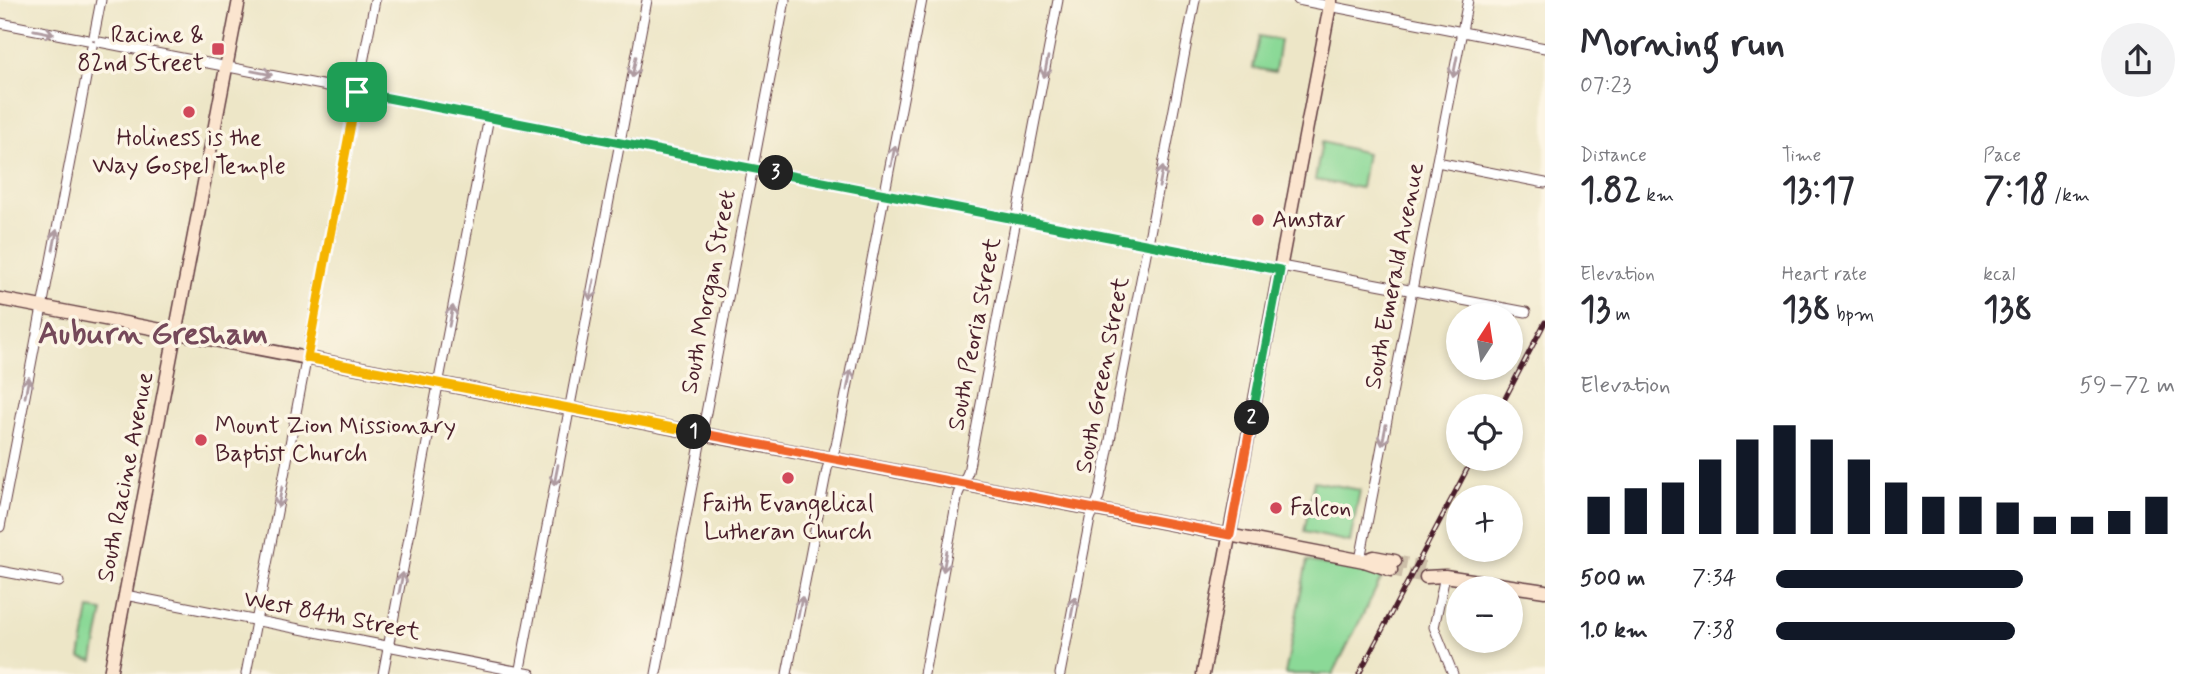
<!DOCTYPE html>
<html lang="en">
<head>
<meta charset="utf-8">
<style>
	:root { --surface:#fff; --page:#f2f2f3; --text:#2b2b33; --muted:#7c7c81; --accent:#111827 }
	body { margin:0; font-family:Mynerve,sans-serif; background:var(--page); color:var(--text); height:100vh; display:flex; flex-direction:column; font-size:26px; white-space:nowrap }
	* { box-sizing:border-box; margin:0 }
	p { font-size:23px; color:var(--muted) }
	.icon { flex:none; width:38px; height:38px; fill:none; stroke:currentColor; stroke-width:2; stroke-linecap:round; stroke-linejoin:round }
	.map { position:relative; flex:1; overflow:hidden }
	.side { display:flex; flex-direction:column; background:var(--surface); width:665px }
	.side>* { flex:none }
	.needle { width:46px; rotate:12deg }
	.buttons { position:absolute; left:1446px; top:303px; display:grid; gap:14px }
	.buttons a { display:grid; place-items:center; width:77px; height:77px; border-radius:50%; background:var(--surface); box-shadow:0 4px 10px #0003; font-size:35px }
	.pin { position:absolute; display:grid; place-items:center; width:60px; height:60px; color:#fff; margin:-30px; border-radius:14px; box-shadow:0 4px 10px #0006 }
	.km { position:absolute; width:35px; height:35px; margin:-18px; border-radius:50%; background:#222; color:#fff; font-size:19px; line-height:35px; text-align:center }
	.round { display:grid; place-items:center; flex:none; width:74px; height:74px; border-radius:37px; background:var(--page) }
	.headline { display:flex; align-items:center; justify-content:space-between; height:119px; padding:0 35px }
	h1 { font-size:38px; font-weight:700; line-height:52px }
	.figures { display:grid; grid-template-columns:repeat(3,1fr); gap:10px; height:119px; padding:7px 35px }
	.figures div { display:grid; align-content:center }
	.figures b { font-size:35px; font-weight:700 }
	.figures small { font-size:19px; font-weight:400 }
	.figures p { font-size:19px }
	.chart { height:196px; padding:14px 35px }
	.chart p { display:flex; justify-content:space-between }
	.chart svg { width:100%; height:126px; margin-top:7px; stroke:var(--accent); stroke-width:6 }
	ul { padding:0 35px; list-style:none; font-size:23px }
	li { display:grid; grid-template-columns:112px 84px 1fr; align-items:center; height:52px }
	li i { height:18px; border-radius:9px; background:var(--accent) }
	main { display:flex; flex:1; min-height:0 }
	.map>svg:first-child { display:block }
	.green { fill:#8bd997; stroke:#6a7c61; stroke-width:2 }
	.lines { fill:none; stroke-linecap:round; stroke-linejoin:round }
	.secondary-tunnel { stroke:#ccbea8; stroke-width:12; stroke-dasharray:12 6; stroke-linecap:butt }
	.street-casing { stroke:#623d42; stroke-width:11 }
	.secondary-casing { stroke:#623d42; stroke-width:15 }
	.street { stroke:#fff; stroke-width:9 }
	.secondary { stroke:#fbe5cf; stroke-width:12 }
	.rail-casing { stroke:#4a1f2b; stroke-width:5 }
	.rail { stroke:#fcf5e5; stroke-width:2.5; stroke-dasharray:8; stroke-linecap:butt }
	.oneway { stroke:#ae9aa0 }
	.split-1-casing { stroke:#fff; stroke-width:14 }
	.split-2-casing { stroke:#fff; stroke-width:14 }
	.split-3-casing { stroke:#fff; stroke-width:14 }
	.split-4-casing { stroke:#fff; stroke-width:14 }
	.split-1 { stroke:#f5b400; stroke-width:9 }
	.split-2 { stroke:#f0652b; stroke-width:9 }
	.split-3 { stroke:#22a559; stroke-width:9 }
	.split-4 { stroke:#22a559; stroke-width:9 }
	.poi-dot { fill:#d1495b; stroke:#fcf5e5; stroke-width:2.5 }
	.labels { text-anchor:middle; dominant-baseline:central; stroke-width:7; stroke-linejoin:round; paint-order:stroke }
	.poi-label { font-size:24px; fill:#4a1f2b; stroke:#fcf5e5; text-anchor:start }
	.street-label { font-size:24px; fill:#4a1f2b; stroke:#fcf5e5 }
	.district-label { font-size:32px; font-weight:bold; fill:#75495a; stroke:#fcf5e5 }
</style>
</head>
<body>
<main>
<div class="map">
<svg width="1545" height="674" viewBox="0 0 1545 674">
	<rect width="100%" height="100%" fill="#fcf5e5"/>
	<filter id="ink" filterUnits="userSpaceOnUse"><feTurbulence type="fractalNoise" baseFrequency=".0143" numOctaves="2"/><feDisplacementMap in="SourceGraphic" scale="14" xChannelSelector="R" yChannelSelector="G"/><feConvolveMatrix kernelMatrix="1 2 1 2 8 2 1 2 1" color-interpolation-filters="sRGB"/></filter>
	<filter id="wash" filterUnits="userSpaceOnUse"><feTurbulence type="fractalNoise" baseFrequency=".00686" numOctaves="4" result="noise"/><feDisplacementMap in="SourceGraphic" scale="28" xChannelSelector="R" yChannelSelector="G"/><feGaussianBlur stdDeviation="1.57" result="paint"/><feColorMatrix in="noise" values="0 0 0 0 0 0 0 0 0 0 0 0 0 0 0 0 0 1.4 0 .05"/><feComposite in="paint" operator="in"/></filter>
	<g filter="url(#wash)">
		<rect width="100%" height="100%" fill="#ede6c7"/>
		<g class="green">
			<path d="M1259,36L1280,40L1275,72L1253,68Z"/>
			<path d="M1322,142L1367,153L1361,188L1315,180Z"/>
			<path d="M1314,481L1360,490L1350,542L1304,532Z"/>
			<path d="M1307,561L1383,575L1333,674H1285Z"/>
			<path d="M89,609L103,611L93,661L80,658Z"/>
		</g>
	</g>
	<g filter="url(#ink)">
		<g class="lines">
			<g class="secondary-tunnel">
				<path d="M1395,561L1430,568"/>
				<path d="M1391,570L1426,577"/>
			</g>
			<g class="street-casing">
				<g id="street">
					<path d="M1298,0L1545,48"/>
					<path d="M0,23L88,40"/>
					<path d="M94,36L101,0"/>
					<path d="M99,42L1280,270"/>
					<path d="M1437,162L1545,183"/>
					<path d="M1281,266L1526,312"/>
					<path d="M0,527L92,46"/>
					<path d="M1360,560L1468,0"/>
					<path d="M0,571L59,582"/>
					<path d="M1445,576L1434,627L1453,674"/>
					<path d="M125,595L531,674"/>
					<path d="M246,674L375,0"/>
					<path d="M383,674L489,117"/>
					<path d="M519,674L647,0"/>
					<path d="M656,674L785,0"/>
					<path d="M787,674L827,469L836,446L922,0"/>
					<path d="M924,674L958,494L968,472L1058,0"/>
					<path d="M1060,674L1090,519L1099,497L1195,0"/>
				</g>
			</g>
			<g class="secondary-casing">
				<g id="secondary">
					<path d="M0,299L1364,561L1391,570"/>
					<path d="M1364,561L1374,557L1395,561"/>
					<path d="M1426,577L1445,576L1545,591"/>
					<path d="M110,674L239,0"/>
					<path d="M1203,674L1331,0"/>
				</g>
			</g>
			<use href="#street" class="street"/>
			<use href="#secondary" class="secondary"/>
			<g class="rail-casing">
				<g id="rail">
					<path d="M1501,406L1545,322"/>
					<path d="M1359,674L1473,458"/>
				</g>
			</g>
			<use href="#rail" class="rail"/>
		</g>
		<defs><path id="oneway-shaft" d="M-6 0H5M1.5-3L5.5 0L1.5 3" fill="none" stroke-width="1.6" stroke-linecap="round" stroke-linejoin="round" transform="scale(1.75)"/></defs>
		<g class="oneway">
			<use href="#oneway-shaft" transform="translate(44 32) rotate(11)"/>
			<use href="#oneway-shaft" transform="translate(634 67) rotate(101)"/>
			<use href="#oneway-shaft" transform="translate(1046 67) rotate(101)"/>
			<use href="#oneway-shaft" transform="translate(1455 67) rotate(101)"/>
			<use href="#oneway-shaft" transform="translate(262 73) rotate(11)"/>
			<use href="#oneway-shaft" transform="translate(893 156) rotate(-79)"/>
			<use href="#oneway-shaft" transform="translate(1161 177) rotate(-79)"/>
			<use href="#oneway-shaft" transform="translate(55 240) rotate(-79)"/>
			<use href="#oneway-shaft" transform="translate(592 290) rotate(101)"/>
			<use href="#oneway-shaft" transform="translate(451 316) rotate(-79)"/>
			<use href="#oneway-shaft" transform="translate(849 380) rotate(-79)"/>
			<use href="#oneway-shaft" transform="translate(27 387) rotate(-79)"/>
			<use href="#oneway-shaft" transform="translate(1384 435) rotate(101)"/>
			<use href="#oneway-shaft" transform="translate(556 475) rotate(101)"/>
			<use href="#oneway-shaft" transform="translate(280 497) rotate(101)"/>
			<use href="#oneway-shaft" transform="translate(945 561) rotate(100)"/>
			<use href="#oneway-shaft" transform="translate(401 583) rotate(-79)"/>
			<use href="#oneway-shaft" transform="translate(800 607) rotate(-79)"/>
			<use href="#oneway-shaft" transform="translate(1073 607) rotate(-79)"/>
		</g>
	</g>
	<g class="lines" filter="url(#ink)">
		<g class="split-1-casing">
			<path id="split-1" d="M357,92L307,358L694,432"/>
		</g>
		<g class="split-2-casing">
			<path id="split-2" d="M694,432L1230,535L1252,418"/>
		</g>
		<g class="split-3-casing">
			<path id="split-3" d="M776,173L1280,270L1252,418"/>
		</g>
		<g class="split-4-casing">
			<path id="split-4" d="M357,92L776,173"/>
		</g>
		<use href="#split-1" class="split-1"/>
		<use href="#split-2" class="split-2"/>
		<use href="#split-3" class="split-3"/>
		<use href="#split-4" class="split-4"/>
	</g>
	<g class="poi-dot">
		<rect x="211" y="42" width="14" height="14" rx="3.5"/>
		<circle cx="189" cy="112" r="7"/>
		<circle cx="1258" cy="220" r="7"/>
		<circle cx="201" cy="440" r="7"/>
		<circle cx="788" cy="478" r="7"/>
		<circle cx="1276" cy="508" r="7"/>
	</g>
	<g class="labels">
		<g class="poi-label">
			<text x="204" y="35" text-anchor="end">Racine &amp;<tspan x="204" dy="28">82nd Street</tspan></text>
			<text x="189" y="138" text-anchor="middle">Holiness is the<tspan x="189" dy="28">Way Gospel Temple</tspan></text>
			<text x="1272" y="220">Amstar</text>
			<text x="215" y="426">Mount Zion Missionary<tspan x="215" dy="28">Baptist Church</tspan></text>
			<text x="788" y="504" text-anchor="middle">Faith Evangelical<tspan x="788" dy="28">Lutheran Church</tspan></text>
			<text x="1290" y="508">Falcon</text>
		</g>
		<g class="street-label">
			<text transform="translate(1395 276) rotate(-79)">South Emerald Avenue</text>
			<text transform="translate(709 292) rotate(-79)">South Morgan Street</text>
			<text transform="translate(975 334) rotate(-79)">South Peoria Street</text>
			<text transform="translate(1103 375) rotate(-79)">South Green Street</text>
			<text transform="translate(126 477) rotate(-79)">South Racine Avenue</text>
			<text transform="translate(332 616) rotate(11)">West 84th Street</text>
		</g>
		<g class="district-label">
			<text x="153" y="334">Auburn Gresham</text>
		</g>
	</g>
</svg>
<div class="buttons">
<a><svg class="needle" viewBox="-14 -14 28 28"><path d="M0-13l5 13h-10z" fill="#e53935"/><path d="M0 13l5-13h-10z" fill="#7c7c81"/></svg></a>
<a><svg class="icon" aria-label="locate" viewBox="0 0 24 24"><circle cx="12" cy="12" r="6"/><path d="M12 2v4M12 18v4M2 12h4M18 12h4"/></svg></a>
<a>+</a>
<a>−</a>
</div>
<div class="pin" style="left:357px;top:92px;background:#1e9e55"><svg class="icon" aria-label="arrive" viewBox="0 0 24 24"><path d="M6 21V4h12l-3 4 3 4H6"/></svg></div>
<b class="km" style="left:694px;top:432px">1</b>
<b class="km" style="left:1252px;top:418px">2</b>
<b class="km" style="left:776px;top:173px">3</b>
</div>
<section class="side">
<div class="headline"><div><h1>Morning run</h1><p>07:23</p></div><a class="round"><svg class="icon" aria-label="share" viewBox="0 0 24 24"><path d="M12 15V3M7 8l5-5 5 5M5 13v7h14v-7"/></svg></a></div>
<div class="figures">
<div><p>Distance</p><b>1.82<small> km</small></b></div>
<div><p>Time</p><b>13:17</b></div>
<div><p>Pace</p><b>7:18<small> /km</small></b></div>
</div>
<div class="figures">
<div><p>Elevation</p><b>13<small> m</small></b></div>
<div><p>Heart rate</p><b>138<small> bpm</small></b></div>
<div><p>kcal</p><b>138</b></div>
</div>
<div class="chart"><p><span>Elevation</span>59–72 m</p>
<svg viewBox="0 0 160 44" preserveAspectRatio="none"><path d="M5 44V31M15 44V28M25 44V26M35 44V18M45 44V11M55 44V6M65 44V11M75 44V18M85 44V26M95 44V31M105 44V31M115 44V33M125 44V38M135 44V38M145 44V36M155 44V31"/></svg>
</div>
<ul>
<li><b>500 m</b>7:34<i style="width:62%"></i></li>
<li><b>1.0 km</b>7:38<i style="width:60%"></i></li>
</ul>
</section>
</main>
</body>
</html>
